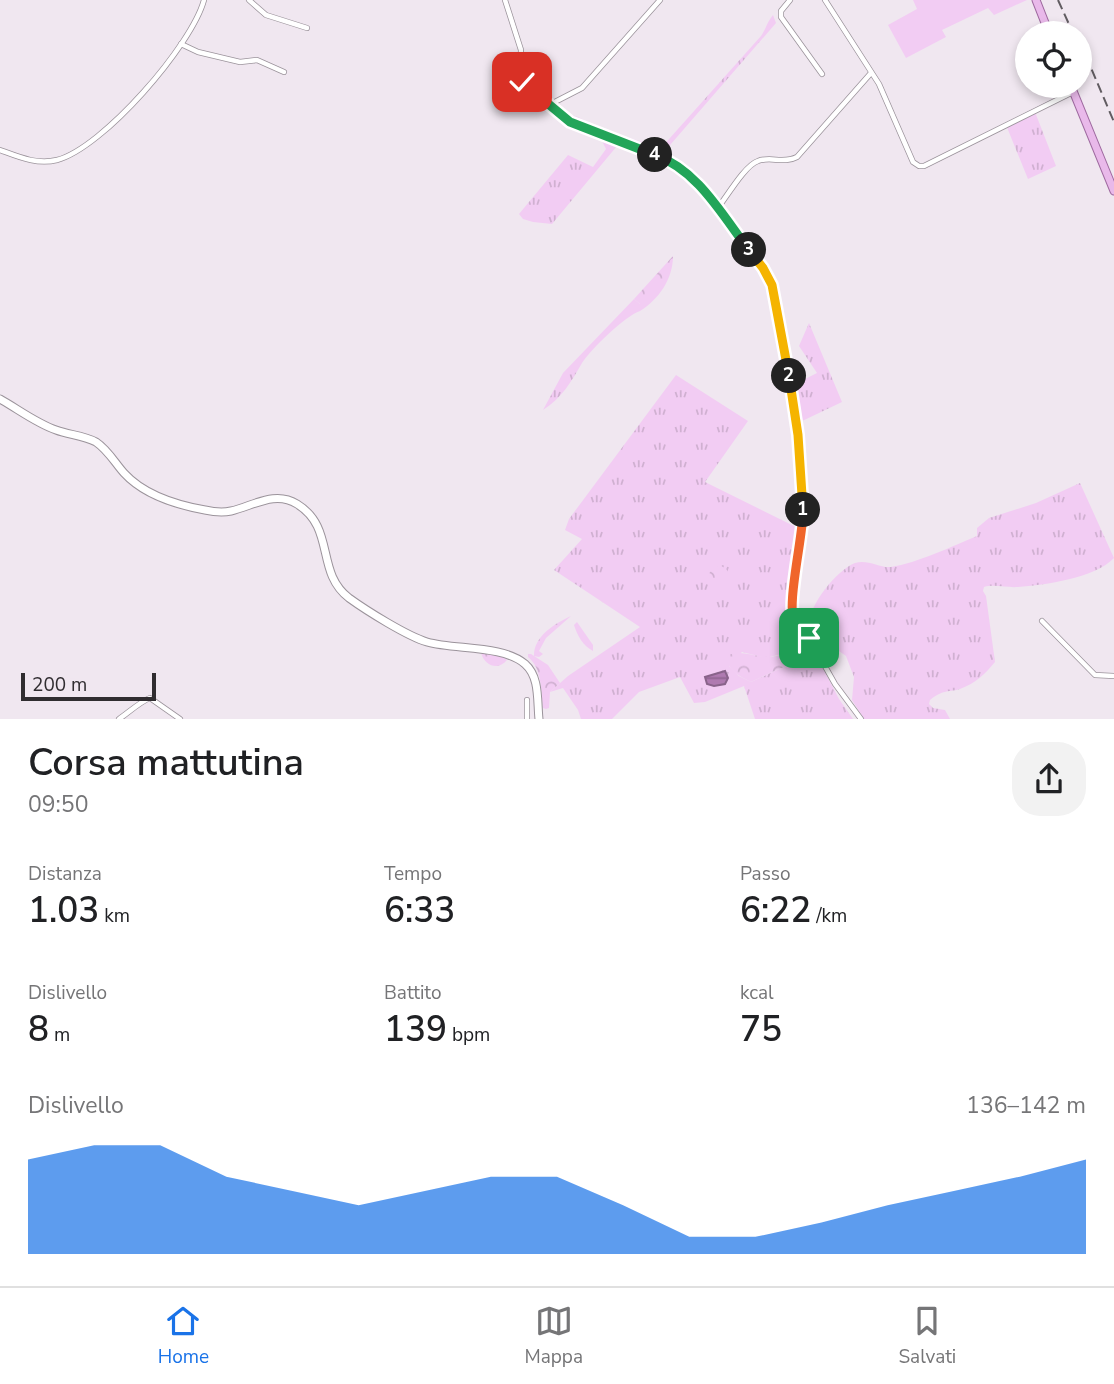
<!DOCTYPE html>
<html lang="it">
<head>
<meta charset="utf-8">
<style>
	:root { --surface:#fff; --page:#f2f2f2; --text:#202124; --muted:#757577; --line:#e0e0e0; --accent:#1a73e8 }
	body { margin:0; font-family:"Nunito Sans",sans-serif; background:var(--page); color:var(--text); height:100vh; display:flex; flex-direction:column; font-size:26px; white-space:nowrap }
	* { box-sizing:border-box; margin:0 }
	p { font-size:23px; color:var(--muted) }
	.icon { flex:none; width:38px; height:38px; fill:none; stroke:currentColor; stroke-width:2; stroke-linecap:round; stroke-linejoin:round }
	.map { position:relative; height:719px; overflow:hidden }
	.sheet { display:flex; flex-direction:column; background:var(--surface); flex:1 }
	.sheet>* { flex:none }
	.buttons { position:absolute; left:1015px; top:21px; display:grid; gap:14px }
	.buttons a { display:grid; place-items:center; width:77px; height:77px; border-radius:50%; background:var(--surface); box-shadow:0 4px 10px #0003; font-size:35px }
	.scale { position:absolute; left:21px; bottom:18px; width:135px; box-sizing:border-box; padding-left:7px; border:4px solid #302d30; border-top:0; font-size:19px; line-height:24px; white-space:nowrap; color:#302d30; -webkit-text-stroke:5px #f0e7f0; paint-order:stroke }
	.pin { position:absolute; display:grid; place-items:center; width:60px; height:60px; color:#fff; margin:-30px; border-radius:14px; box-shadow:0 4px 10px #0006 }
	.km { position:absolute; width:35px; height:35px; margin:-18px; border-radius:50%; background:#222; color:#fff; font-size:19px; line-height:35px; text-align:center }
	.round { display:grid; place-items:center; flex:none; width:74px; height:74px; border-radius:28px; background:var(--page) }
	.head { display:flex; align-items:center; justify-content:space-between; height:119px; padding:0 28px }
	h1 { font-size:38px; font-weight:600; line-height:52px }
	.stats { display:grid; grid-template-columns:repeat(3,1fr); gap:10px; height:119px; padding:7px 28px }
	.stats div { display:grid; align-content:center }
	.stats b { font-size:35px; font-weight:600 }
	.stats small { font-size:19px; font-weight:400 }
	.stats p { font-size:19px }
	.chart { height:196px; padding:14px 28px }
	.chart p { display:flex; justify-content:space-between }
	.chart svg { width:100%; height:126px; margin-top:7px; fill:var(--accent); opacity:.7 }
	.tab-bar { display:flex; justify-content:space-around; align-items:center; height:98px; border-top:2px solid var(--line); background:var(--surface); font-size:19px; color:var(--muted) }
	.tab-bar a { display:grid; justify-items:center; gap:4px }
	.tab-bar .selected { color:var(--accent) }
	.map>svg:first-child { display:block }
	.grass { fill:url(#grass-tufts) }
	.forest { fill:url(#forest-crowns) }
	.park { fill:#f2ccf3 }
	.water { fill:url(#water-rules); stroke:#89638a; stroke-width:2 }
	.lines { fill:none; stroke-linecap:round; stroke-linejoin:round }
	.street-casing { stroke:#9b939b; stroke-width:6 }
	.secondary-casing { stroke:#9b939b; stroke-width:9 }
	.primary-casing { stroke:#9f6aa0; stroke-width:9 }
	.street { stroke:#fff; stroke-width:4.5 }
	.secondary { stroke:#fff; stroke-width:7 }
	.primary { stroke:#e9b9ea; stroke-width:7 }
	.rail { stroke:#615c61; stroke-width:2; stroke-dasharray:10 5; stroke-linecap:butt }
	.split-1-casing { stroke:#fff; stroke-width:14 }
	.split-2-casing { stroke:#fff; stroke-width:14 }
	.split-3-casing { stroke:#fff; stroke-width:14 }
	.split-4-casing { stroke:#fff; stroke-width:14 }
	.split-5-casing { stroke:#fff; stroke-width:14 }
	.split-1 { stroke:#f0652b; stroke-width:9 }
	.split-2 { stroke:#f5b400; stroke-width:9 }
	.split-3 { stroke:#f5b400; stroke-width:9 }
	.split-4 { stroke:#22a559; stroke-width:9 }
	.split-5 { stroke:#22a559; stroke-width:9 }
</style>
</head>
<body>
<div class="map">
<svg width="1114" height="719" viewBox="0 0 1114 719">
	<defs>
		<pattern id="grass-tufts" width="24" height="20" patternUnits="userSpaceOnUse" patternTransform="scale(1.75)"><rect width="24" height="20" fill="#f2ccf3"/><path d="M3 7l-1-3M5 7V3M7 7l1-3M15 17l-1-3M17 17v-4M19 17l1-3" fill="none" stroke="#d0b0d1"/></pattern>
		<pattern id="forest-crowns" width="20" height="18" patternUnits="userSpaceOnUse" patternTransform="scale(1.75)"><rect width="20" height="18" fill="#f2ccf3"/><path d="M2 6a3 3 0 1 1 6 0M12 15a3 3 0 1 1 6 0" fill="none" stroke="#d0b0d1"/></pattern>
		<pattern id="water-rules" width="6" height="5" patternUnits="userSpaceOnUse" patternTransform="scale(1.75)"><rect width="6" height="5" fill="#af7ab0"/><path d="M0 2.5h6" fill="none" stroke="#8f6490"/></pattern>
	</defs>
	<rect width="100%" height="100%" fill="#f0e7f0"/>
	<g class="grass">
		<path d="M773,15L776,23L664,152L668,155C632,144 593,134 562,112L578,117L599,128L661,148L761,36C766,29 767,22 773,15Z"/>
		<path d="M1035,112L1056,166L1028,179L1006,125Z"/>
		<path d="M588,131L618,143L617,146L552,224L533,222L523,219L519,214L568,155L593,167L606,149L602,141L586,133Z"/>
		<path d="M634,299L640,304V311C625,316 591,349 582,363C571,382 562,398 543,410L563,373Z"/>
		<path d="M809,323L842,402L798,423L790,360L795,384L817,373L799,346Z"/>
		<path d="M676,375L748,421L705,482L802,530L793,579V621L784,639L787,650L785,653L766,658L742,652L729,666L739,676L751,682C772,673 797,657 820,663L839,699L853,719H755L744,686L705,702L694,703L680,677L639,692L612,719H581L578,710L563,688L550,692L568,676L640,627L554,570L582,539L565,530L569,519Z"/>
		<path d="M1080,483L1114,558C1095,578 1045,585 1018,587C1007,588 995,584 984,587L983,591L986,596L995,662C985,674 976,683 960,689C946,693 944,689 930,700L929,704L933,708L945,710L950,719H864L852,700L854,677L846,656L809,630C804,611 836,570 855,563C868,559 879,568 891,567C917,563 953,546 977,536V528L989,518L1036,503Z"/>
	</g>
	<g class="forest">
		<path d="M673,256C673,279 659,299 640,311V304L634,299Z"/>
		<circle cx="719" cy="576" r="10"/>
		<path d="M571,616L546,638L539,651L543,654L539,657L534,656C534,636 554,624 571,616Z"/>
		<path d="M577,622L593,645V651C583,646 577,635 574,625Z"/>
		<path d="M789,627C805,632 816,647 820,663C797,657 771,673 751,682C741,677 723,668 729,655C746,648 761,663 783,654L787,650L784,635Z"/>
		<path d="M481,653L503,657L507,660C498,671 485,666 481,653Z"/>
		<path d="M531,654L548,665L560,683L550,692L549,708L546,709L543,708C541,691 542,668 528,657V654Z"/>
	</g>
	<path class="park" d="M913,0H1027L994,15L988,8L942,30L946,37L906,58L888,25L917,9Z"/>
	<path class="water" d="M725,671L728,678L725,684L714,686L707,684L705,677Z"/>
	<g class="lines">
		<g class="street-casing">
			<g id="street">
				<path d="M249,0L266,15L307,28"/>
				<path d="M505,0L521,50L520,72L522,82L570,122L596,134L660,156L678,166L700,185L763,268L772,285L800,450L804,524L793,593L794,625L809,638L835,684L861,719"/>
				<path d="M790,0L781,11V17L822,74"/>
				<path d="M825,0L879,84L913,162L919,166H924L1073,92"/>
				<path d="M181,44L198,52L240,62L257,60L284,72"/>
				<path d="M549,105L582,88L660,0"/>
				<path d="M0,150C19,157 37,165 57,160C103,148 192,45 204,0"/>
				<path d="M717,209C726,198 745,165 758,161C770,156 784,164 797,157L871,73"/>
				<path d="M1042,621L1095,675L1114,676"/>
				<path d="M527,700V719"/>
				<path d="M119,719C128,713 141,701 150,698L180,719"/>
			</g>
		</g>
		<g class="secondary-casing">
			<path id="secondary" d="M0,399C18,409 36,423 56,430C69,435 83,435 96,442C108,450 115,463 124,473C144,495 177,505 205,510C214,512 222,513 231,511C253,506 275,490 297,504C336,528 315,572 349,598C367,611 407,636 427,642C455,650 503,645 525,664C540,677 537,701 539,719"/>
		</g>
		<g class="primary-casing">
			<g id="primary">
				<path d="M1036,0L1049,33"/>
				<path d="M1071,86L1114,191"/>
			</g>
		</g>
		<use href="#street" class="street"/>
		<use href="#secondary" class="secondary"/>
		<use href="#primary" class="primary"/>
		<g class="rail">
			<path d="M1058,0L1073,33"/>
			<path d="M1080,42L1114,122"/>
		</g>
	</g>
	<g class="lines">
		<g class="split-1-casing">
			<path id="split-1" d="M803,510C804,534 784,611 796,627C799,631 805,634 809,638"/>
		</g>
		<g class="split-2-casing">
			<path id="split-2" d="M789,376L798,435L803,510"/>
		</g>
		<g class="split-3-casing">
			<path id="split-3" d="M749,250L763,268L772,285L789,376"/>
		</g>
		<g class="split-4-casing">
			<path id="split-4" d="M655,155C698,170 722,215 749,250"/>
		</g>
		<g class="split-5-casing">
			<path id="split-5" d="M522,82L570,122L655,155"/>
		</g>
		<use href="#split-1" class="split-1"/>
		<use href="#split-2" class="split-2"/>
		<use href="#split-3" class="split-3"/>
		<use href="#split-4" class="split-4"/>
		<use href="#split-5" class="split-5"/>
	</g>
</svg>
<div class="buttons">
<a><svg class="icon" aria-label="locate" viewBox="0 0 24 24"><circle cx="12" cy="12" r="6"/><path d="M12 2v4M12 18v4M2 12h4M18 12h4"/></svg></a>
</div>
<div class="scale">200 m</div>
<div class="pin" style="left:809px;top:638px;background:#1e9e55"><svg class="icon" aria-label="arrive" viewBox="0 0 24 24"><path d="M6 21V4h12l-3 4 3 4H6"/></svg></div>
<div class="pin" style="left:522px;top:82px;background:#d93025"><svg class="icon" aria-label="check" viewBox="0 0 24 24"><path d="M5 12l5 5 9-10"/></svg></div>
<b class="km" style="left:803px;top:510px">1</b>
<b class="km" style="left:789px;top:376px">2</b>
<b class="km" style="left:749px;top:250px">3</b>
<b class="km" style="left:655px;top:155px">4</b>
</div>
<section class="sheet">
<div class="head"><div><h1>Corsa mattutina</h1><p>09:50</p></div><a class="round"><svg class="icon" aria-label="share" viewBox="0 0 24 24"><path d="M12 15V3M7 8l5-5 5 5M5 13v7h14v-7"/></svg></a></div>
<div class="stats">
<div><p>Distanza</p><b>1.03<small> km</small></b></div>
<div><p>Tempo</p><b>6:33</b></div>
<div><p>Passo</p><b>6:22<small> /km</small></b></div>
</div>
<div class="stats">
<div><p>Dislivello</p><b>8<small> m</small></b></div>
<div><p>Battito</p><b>139<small> bpm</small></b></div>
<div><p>kcal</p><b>75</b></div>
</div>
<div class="chart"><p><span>Dislivello</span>136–142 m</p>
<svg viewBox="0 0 160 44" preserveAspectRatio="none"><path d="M0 44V11L10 6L20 6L30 17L40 22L50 27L60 22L70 17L80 17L90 27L100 38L110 38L120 33L130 27L140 22L150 17L160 11V44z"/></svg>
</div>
</section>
<nav class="tab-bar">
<a class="selected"><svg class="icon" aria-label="home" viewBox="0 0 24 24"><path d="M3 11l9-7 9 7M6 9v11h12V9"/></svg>Home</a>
<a><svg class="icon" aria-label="map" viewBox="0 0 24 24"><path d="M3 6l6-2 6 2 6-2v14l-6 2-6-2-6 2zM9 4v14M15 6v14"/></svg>Mappa</a>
<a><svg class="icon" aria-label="saved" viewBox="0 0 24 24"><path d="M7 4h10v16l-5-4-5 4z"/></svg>Salvati</a>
</nav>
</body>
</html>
